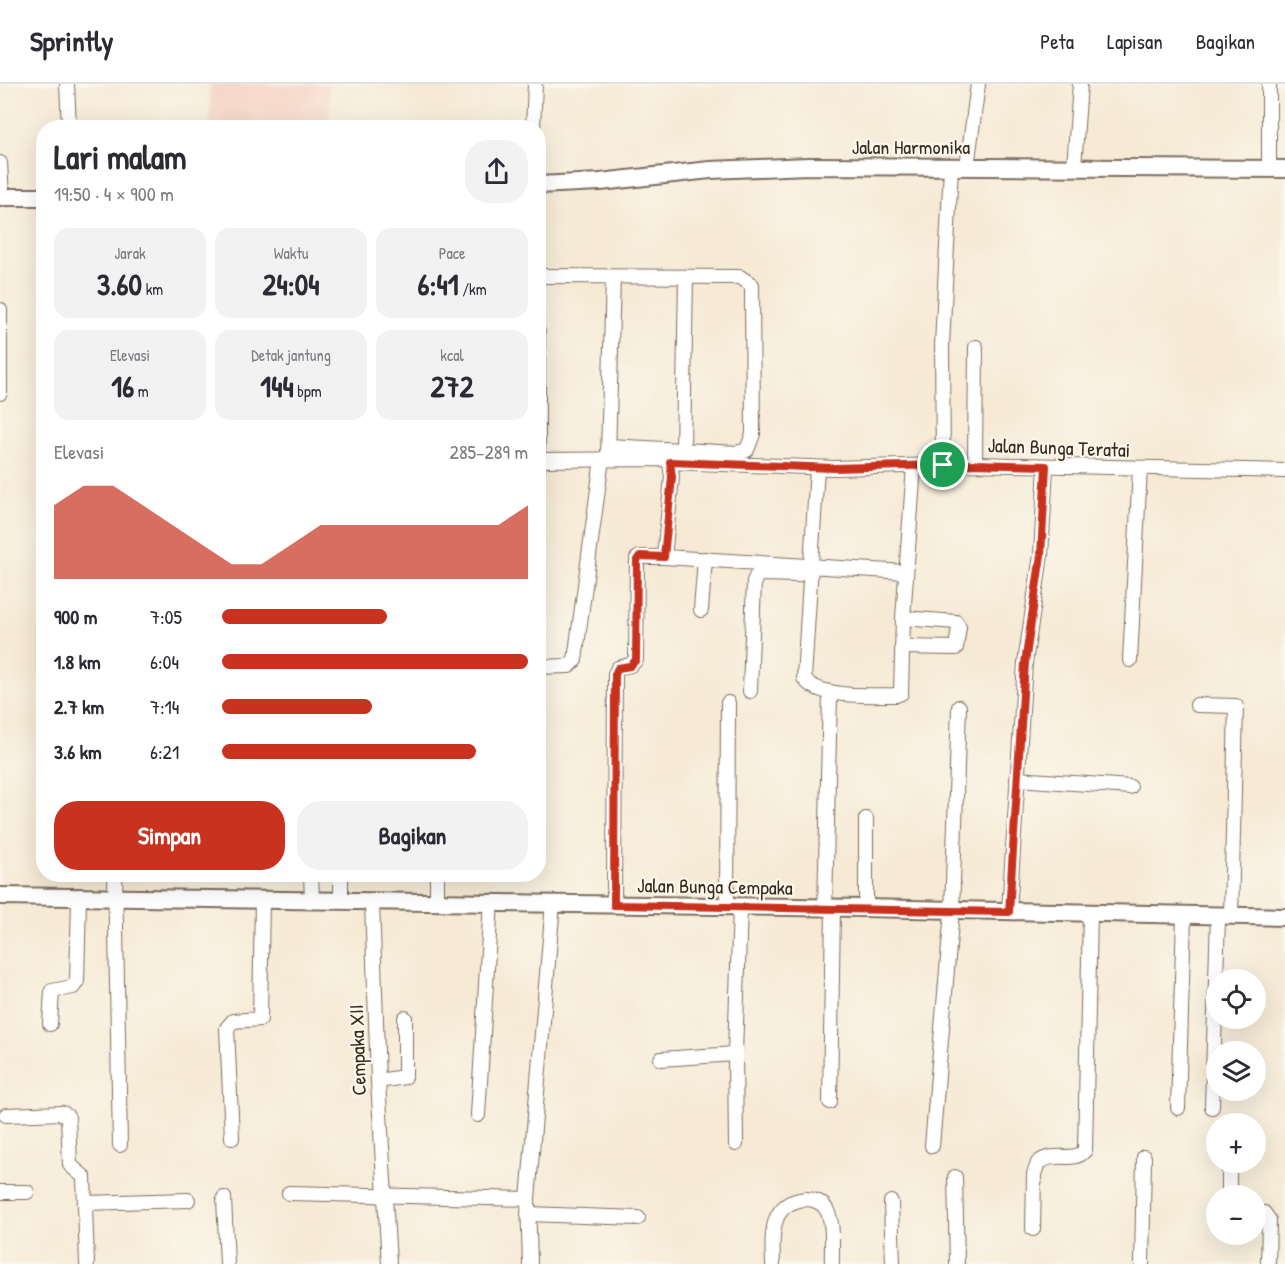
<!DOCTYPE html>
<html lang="id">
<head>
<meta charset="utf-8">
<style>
	:root { --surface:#fff; --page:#f2f2f3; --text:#2b2b33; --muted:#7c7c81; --line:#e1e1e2; --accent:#c8321e }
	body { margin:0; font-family:"Patrick Hand",sans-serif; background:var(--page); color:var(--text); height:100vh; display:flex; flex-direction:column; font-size:22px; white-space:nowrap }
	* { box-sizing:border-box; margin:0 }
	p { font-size:20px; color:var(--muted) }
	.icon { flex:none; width:33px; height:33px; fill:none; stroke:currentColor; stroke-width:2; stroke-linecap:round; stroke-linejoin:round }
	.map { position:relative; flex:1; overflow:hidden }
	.details { position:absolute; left:36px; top:36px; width:510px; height:762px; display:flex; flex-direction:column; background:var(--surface); border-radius:24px; box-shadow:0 6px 24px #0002 }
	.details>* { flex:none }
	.buttons { position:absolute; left:1206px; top:885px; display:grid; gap:12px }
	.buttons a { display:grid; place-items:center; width:60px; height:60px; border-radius:50%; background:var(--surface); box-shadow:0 6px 24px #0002; font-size:30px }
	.pin { position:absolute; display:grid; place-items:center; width:51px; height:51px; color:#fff; margin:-26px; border:3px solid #fff; border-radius:50%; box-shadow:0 2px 6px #0007 }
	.round { display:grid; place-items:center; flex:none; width:63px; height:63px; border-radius:24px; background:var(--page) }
	.overview { display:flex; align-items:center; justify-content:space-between; height:102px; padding:0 18px }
	h1 { font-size:33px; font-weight:800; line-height:45px }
	.metrics { display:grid; grid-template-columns:repeat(3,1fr); gap:9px; height:102px; padding:6px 18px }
	.metrics div { display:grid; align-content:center; border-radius:15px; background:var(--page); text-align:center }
	.metrics b { font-size:30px; font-weight:800 }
	.metrics small { font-size:16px; font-weight:400 }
	.metrics p { font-size:16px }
	.chart { height:168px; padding:12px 18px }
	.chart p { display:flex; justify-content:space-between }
	.chart svg { width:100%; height:108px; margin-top:6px; fill:var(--accent); opacity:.7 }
	.button { display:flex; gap:12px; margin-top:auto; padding:12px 18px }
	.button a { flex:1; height:69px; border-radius:24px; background:var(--accent); color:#fff; font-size:24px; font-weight:800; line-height:69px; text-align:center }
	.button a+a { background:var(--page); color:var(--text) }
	ul { padding:0 18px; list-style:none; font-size:20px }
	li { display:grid; grid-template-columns:96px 72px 1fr; align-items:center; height:45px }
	li i { height:15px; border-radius:8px; background:var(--accent) }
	header { display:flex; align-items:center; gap:36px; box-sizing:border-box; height:84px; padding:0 30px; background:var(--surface); border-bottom:2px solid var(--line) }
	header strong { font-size:28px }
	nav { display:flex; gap:33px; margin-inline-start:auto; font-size:21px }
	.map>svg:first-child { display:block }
	.built { fill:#f5d2c2 }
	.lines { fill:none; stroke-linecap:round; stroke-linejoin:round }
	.minor-casing { stroke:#7c6d5e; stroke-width:16 }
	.tertiary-casing { stroke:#7c6d5e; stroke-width:20 }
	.minor { stroke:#fff; stroke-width:14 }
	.tertiary { stroke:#fff; stroke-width:16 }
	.route-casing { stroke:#fff; stroke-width:12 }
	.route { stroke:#c8321e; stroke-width:8 }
	.labels { text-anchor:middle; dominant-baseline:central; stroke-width:4.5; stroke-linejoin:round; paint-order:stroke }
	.street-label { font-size:20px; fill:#3b2a1e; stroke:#fbf7ec }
</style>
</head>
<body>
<header>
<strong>Sprintly</strong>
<nav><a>Peta</a><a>Lapisan</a><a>Bagikan</a></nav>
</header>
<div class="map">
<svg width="1285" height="1180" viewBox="0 0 1285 1180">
	<rect width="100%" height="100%" fill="#fbf7ec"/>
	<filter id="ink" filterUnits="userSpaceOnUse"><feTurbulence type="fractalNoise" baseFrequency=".0167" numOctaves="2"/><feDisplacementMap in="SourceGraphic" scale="12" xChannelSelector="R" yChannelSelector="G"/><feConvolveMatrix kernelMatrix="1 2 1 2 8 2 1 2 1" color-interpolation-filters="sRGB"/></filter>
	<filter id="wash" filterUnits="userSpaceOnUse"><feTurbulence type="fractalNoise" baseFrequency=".008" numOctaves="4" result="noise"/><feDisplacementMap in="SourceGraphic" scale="24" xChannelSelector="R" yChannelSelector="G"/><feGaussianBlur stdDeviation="1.35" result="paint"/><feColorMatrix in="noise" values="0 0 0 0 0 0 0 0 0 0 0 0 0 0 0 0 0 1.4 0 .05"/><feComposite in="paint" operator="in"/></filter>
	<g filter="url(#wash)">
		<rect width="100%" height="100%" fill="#f6ead5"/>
		<rect class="built" x="210" y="0" width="119" height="43"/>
	</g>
	<g filter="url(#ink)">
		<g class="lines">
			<g class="minor-casing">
				<g id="minor">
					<path d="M67,0L69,44"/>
					<path d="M1269,0V84"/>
					<path d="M533,44L535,0"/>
					<path d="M0,79L2,113"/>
					<path d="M967,83L978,0"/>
					<path d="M1074,83L1080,0"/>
					<path d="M538,192L740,193L752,201L753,350L747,366L737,369L609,362"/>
					<path d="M0,226V309"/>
					<path d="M538,248V386"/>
					<path d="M683,366L686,193"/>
					<path d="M608,371L613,193"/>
					<path d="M538,376L666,375L670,378L672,393L664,473L906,488"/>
					<path d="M670,378L834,384L975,380L1285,387"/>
					<path d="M975,380L976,263"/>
					<path d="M943,381L942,261L951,83"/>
					<path d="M817,384L804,594C816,615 874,611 896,611L901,609L903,534L914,382"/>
					<path d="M701,526L705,475"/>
					<path d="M902,563L956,564L959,543L956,538L903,534"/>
					<path d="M1130,576L1140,384"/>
					<path d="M538,583L569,582L575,576L602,375"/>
					<path d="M750,607L754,497L757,491L762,490L798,491"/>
					<path d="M1197,621L1236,622L1231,832"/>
					<path d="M1017,695L1130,703"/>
					<path d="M866,735V824"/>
					<path d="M115,790L120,1061"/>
					<path d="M311,790L312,817"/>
					<path d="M341,817V790"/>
					<path d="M372,817L378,997L389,1180"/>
					<path d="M437,817V790"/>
					<path d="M614,821L615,590L618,584L630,581L636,576L637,475L640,473H664"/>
					<path d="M727,823L728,619"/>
					<path d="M825,825L830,609"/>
					<path d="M1009,828L1025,579L1041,471L1046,383"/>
					<path d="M50,940L52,907L73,903L77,897L79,814"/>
					<path d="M661,975L735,970"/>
					<path d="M378,997L405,993V934"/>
					<path d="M830,1018L833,825"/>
					<path d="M1212,1023L1218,832"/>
					<path d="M1178,1024L1184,832"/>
					<path d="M6,1031L63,1029L68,1033L70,1081L84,1093L87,1180"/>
					<path d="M478,1031L491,818"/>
					<path d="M232,1054L227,944L233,937L260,935L262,817"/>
					<path d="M736,1060L735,970L740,823"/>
					<path d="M932,1062L952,827L959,623"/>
					<path d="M1229,1078V1112"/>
					<path d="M955,1093L957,1180"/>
					<path d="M0,1108H27"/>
					<path d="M289,1109L528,1115"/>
					<path d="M224,1114L227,1180"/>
					<path d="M891,1118L893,1180"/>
					<path d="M85,1119L188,1116"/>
					<path d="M528,1130L638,1134"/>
					<path d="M1256,1130L1264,1129L1269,1136L1268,1180"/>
					<path d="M1033,1145L1034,1090L1038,1079C1054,1066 1075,1080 1085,1066L1090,829"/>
					<path d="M530,1180L528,1115L553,819"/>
					<path d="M773,1180C772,1151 769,1118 806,1115C813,1115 822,1118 826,1125C835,1139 831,1164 832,1180"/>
					<path d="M1142,1180L1144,1073"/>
				</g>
			</g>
			<g class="tertiary-casing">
				<g id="tertiary">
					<path d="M538,101L600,98L710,86L808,82L1285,85"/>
					<path d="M0,113H44"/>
					<path d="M0,812L866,824L1285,833"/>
				</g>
			</g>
			<use href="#minor" class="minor"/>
			<use href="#tertiary" class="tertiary"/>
		</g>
	</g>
	<g class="lines" filter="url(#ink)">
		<g class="route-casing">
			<path id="route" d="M670,378L834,384L975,380L1046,382L1041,471L1025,579L1009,828L614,821L615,590L618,584L630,582L636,576L637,476L640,472L664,473L672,393Z"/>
		</g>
		<use href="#route" class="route"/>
	</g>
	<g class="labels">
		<g class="street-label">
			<text x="911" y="62">Jalan Harmonika</text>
			<text transform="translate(1059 363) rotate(2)">Jalan Bunga Teratai</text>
			<text transform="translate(715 802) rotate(1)">Jalan Bunga Cempaka</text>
			<text transform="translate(357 966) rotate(-92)">Cempaka XII</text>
		</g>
	</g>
</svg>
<div class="buttons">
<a><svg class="icon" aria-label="locate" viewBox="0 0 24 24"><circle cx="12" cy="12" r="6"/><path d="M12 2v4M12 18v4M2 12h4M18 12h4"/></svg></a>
<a><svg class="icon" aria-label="layers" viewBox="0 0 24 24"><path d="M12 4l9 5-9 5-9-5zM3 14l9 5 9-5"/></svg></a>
<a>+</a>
<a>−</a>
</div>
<div class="pin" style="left:943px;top:381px;background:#1e9e55"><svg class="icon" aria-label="arrive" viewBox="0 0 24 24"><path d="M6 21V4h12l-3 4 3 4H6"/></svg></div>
<section class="details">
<div class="overview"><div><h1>Lari malam</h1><p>19:50 · 4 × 900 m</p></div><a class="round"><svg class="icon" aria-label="share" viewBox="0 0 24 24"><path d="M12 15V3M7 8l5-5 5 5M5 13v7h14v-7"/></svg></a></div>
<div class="metrics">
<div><p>Jarak</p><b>3.60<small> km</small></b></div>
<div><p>Waktu</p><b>24:04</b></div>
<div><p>Pace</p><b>6:41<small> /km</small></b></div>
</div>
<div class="metrics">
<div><p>Elevasi</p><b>16<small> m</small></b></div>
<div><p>Detak jantung</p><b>144<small> bpm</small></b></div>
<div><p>kcal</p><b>272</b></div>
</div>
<div class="chart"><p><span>Elevasi</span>285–289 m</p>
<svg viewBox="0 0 160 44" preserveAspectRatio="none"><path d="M0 44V14L10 6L20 6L30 14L40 22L50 30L60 38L70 38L80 30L90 22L100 22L110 22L120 22L130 22L140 22L150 22L160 14V44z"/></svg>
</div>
<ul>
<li><b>900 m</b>7:05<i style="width:54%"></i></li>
<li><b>1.8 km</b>6:04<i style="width:100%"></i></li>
<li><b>2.7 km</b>7:14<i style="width:49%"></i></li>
<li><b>3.6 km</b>6:21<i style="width:83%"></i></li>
</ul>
<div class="button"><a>Simpan</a><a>Bagikan</a></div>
</section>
</div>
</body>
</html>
